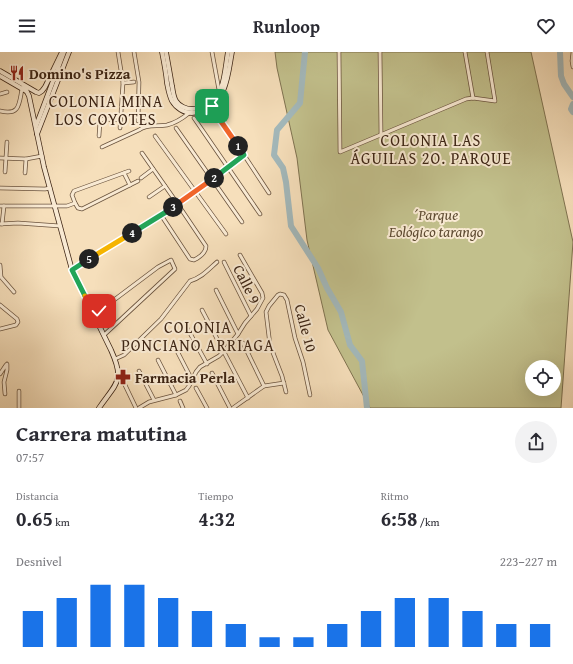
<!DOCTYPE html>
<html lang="es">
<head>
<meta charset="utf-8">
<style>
	:root { --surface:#fff; --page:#f2f2f3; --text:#2b2b33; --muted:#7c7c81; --accent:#1a73e8 }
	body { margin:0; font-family:"Gentium Book Plus",serif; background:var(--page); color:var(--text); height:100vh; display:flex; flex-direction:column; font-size:15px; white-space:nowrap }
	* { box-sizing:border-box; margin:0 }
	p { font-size:13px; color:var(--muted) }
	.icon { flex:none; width:22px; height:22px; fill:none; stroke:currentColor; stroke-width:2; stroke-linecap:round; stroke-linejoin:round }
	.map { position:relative; height:356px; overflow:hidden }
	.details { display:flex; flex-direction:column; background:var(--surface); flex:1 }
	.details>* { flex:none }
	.buttons { position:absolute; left:525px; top:308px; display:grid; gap:8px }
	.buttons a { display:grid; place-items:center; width:36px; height:36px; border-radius:50%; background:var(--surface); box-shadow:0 4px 16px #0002; font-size:20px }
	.pin { position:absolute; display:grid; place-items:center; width:34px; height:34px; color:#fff; margin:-17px; border-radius:8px; box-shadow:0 2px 6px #0006 }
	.km { position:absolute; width:20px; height:20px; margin:-10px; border-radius:50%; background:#222; color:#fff; font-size:11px; line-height:20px; text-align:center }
	.round { display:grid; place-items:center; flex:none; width:42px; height:42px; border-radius:21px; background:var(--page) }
	.headline { display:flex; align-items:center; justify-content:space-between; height:68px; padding:0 16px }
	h1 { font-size:22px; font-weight:600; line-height:30px }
	.figures { display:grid; grid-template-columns:repeat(3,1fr); gap:6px; height:68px; padding:4px 16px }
	.figures div { display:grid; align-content:center }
	.figures b { font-size:20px; font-weight:600 }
	.figures small { font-size:11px; font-weight:400 }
	.figures p { font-size:11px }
	.chart { height:112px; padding:8px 16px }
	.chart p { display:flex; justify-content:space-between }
	.chart svg { width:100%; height:72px; margin-top:4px; stroke:var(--accent); stroke-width:6 }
	header { display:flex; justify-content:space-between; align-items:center; height:52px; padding:0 16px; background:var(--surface); font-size:18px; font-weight:600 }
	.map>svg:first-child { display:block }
	.green { fill:#c2c08c; stroke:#7f7250; fill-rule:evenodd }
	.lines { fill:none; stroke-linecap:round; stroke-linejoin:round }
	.river { stroke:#a3b9bc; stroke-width:6 }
	.street-casing { stroke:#6a533e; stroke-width:4.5 }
	.secondary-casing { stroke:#3c2414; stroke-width:5.5 }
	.street { stroke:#f9ead3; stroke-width:3 }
	.secondary { stroke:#f9ead3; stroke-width:4 }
	.split-1-casing { stroke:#fff; stroke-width:8 }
	.split-2-casing { stroke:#fff; stroke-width:8 }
	.split-3-casing { stroke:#fff; stroke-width:8 }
	.split-4-casing { stroke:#fff; stroke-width:8 }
	.split-5-casing { stroke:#fff; stroke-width:8 }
	.split-6-casing { stroke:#fff; stroke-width:8 }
	.split-7-casing { stroke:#fff; stroke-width:8 }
	.split-1 { stroke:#f0652b; stroke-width:5 }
	.split-2 { stroke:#22a559; stroke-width:5 }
	.split-3 { stroke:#f0652b; stroke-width:5 }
	.split-4 { stroke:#22a559; stroke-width:5 }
	.split-5 { stroke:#f5b400; stroke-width:5 }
	.split-6 { stroke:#22a559; stroke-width:5 }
	.split-7 { stroke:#f5b400; stroke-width:5 }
	.labels { text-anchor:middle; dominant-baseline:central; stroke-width:4; stroke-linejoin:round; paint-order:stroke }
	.poi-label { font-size:15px; font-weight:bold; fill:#3c2414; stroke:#f9ead3; text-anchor:start }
	.park-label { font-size:15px; font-style:italic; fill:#5e4b32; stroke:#f9ead3 }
	.street-label { font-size:15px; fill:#3c2414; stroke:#f9ead3 }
	.neighbourhood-label { font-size:16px; letter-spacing:1px; fill:#3c2414; stroke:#f9ead3 }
</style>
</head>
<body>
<header><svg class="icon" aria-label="menu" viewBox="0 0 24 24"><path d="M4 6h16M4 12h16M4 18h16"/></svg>Runloop<svg class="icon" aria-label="heart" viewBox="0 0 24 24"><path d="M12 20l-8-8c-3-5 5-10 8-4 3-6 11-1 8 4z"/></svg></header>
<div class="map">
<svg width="573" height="356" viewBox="0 0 573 356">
	<rect width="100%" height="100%" fill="#f6dfbb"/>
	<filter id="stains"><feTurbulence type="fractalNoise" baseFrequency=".005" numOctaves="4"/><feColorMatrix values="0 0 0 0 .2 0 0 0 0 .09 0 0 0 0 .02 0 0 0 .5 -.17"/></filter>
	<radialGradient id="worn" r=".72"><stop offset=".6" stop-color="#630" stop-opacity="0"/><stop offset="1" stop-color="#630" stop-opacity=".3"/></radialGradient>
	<path class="green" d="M275,0H531L573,190L561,356H370L328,278L307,188L297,106L277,16ZM532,315H554V337H532Z"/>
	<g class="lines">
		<g class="river">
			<path d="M305,0L300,51L277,78L274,103L283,116L286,130L291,174L318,216L327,236L341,260L350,293L362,309L367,356"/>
			<path d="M560,0L561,24L564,32L573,45"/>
			<path d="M573,52L571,57L573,60"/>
		</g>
		<g class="street-casing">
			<g id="street">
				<path d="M118,0L123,31L120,76"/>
				<path d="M134,0L139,30L138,69"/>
				<path d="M212,0L219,38"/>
				<path d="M339,0L340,100L466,47L473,46L495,49L487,0"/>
				<path d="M380,0L381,83"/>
				<path d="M465,0L473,46"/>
				<path d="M573,0L572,9L573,15"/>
				<path d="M123,31L134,30"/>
				<path d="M0,42L7,40"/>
				<path d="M211,55L244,103L269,141"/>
				<path d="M0,59C20,64 19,52 22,37"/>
				<path d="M194,66L260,162"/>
				<path d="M176,76L242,170"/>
				<path d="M99,84L100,69L103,67L121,68"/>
				<path d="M155,84L226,182"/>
				<path d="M102,95L139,78C147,72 157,75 167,73C175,71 183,66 189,61"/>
				<path d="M142,101L177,151L206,194C206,201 200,205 194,208L190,207L161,163"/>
				<path d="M0,106L26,107L42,104"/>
				<path d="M5,120L7,90"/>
				<path d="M25,121L26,107"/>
				<path d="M124,121L130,133"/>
				<path d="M141,126L153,117"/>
				<path d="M0,136L45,137L50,136"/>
				<path d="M149,145L165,134"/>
				<path d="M75,151L78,156L82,157L138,129"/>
				<path d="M0,154H67L75,151L72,143L74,139L129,119"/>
				<path d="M0,172L18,171L60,174"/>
				<path d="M2,172L4,154"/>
				<path d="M224,210L251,264"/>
				<path d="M0,213L1,225L14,240"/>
				<path d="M72,218L166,160L244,103"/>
				<path d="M216,238L238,282"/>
				<path d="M0,253L17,267L18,270L16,273L0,277"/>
				<path d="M202,258L248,346"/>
				<path d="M94,263L158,215L171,208L175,217L104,283"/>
				<path d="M186,274L207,312"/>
				<path d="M243,291L264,334"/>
				<path d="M176,297L192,328"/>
				<path d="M115,307L124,303L161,267L190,229C201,226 208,218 217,210"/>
				<path d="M158,308L176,343"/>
				<path d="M139,319L154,348"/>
				<path d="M212,321L230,356"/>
				<path d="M0,322L6,313L7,312V318L4,330L5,342"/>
				<path d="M118,325L124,331L136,356"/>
				<path d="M196,336L207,356"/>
				<path d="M19,339V356"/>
				<path d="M286,340L282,324L270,293L266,260L269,254L278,243L280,242L284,243L287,248L295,286L303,310L310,343"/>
				<path d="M180,349L183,356"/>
				<path d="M139,356L149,350L176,343L186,338L189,334L196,320L200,315L219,304L225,298L238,282L245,271L257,257L263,246L262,241L240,203"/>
				<path d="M233,356L264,334L284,331"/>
			</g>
		</g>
		<g class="secondary-casing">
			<g id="secondary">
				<path d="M162,0C164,10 166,20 167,31C168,36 169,43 172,49C176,56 184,61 192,61C196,61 200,60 204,58C227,49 228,21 232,0"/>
				<path d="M166,0C168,11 170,22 172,34C173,38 173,44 176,49C179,54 186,57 192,57C204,57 215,47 221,36C225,27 226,10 228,0"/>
				<path d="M0,19L36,40L39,41L42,39L45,35L62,0"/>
				<path d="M0,24L26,39"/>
				<path d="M24,34L29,44L44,115L72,218L111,298C125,329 117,330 99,356"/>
				<path d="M36,74L64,0"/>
				<path d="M37,82L69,0"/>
			</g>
		</g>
		<use href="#street" class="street"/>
		<use href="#secondary" class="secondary"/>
	</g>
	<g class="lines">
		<g class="split-1-casing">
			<path id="split-1" d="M212,54L211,55L238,94"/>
		</g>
		<g class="split-2-casing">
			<path id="split-2" d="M214,126L244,103L238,94"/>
		</g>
		<g class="split-3-casing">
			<path id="split-3" d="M173,155L214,126"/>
		</g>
		<g class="split-4-casing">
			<path id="split-4" d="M132,181L166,160L173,155"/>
		</g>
		<g class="split-5-casing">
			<path id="split-5" d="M89,207L132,181"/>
		</g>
		<g class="split-6-casing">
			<path id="split-6" d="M85,244L72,218L89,207"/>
		</g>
		<g class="split-7-casing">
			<path id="split-7" d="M85,244L94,263L99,259"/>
		</g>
		<use href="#split-1" class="split-1"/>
		<use href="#split-2" class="split-2"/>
		<use href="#split-3" class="split-3"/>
		<use href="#split-4" class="split-4"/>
		<use href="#split-5" class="split-5"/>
		<use href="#split-6" class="split-6"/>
		<use href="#split-7" class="split-7"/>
	</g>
	<defs>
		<g id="restaurant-bare" transform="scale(1.2)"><path d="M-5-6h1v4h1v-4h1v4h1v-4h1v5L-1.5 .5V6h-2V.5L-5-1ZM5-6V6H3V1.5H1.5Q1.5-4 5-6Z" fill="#8f2418" stroke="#f9ead3" stroke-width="2.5" paint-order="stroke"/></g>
		<g id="pharmacy-bare" transform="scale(1.2)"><path d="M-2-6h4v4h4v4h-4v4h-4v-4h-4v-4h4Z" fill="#8f2418" stroke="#f9ead3" stroke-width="2.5" paint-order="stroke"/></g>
	</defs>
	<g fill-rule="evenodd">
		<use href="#restaurant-bare" x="17" y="21"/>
		<use href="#pharmacy-bare" x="123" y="325"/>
	</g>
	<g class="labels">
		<g class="poi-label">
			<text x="29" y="21">Domino's Pizza</text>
			<text x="135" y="325">Farmacia Perla</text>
		</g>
		<g class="park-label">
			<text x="436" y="162">´Parque<tspan x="436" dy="17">Eológico tarango</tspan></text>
		</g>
		<g class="street-label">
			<text transform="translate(247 232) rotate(63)">Calle 9</text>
			<text transform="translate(306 276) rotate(75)">Calle 10</text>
		</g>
		<g class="neighbourhood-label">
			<text x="106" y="49">COLONIA MINA<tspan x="106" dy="18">LOS COYOTES</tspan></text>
			<text x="431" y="88">COLONIA LAS<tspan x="431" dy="18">ÁGUILAS 2O. PARQUE</tspan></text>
			<text x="198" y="275">COLONIA<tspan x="198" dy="18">PONCIANO ARRIAGA</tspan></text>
		</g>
	</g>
	<rect width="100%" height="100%" filter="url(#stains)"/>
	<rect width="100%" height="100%" fill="url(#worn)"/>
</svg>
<div class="buttons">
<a><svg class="icon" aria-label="locate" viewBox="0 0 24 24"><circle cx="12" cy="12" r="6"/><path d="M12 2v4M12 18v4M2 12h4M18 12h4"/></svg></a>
</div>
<div class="pin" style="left:212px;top:54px;background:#1e9e55"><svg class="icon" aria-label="arrive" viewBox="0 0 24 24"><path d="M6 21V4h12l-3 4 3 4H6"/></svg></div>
<div class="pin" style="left:99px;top:259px;background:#d93025"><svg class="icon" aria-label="check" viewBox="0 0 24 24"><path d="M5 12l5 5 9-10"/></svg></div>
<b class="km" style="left:238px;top:94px">1</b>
<b class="km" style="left:214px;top:126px">2</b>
<b class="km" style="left:173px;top:155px">3</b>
<b class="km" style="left:132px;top:181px">4</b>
<b class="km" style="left:89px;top:207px">5</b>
</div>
<section class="details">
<div class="headline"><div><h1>Carrera matutina</h1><p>07:57</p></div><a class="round"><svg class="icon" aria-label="share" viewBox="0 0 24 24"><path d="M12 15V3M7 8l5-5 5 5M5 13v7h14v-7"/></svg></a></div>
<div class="figures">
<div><p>Distancia</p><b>0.65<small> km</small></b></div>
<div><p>Tiempo</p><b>4:32</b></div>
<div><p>Ritmo</p><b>6:58<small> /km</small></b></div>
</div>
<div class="chart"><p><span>Desnivel</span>223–227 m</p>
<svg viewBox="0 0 160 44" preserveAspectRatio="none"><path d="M5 44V22M15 44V14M25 44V6M35 44V6M45 44V14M55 44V22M65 44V30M75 44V38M85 44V38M95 44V30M105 44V22M115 44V14M125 44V14M135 44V22M145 44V30M155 44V30"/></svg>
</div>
</section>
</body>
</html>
